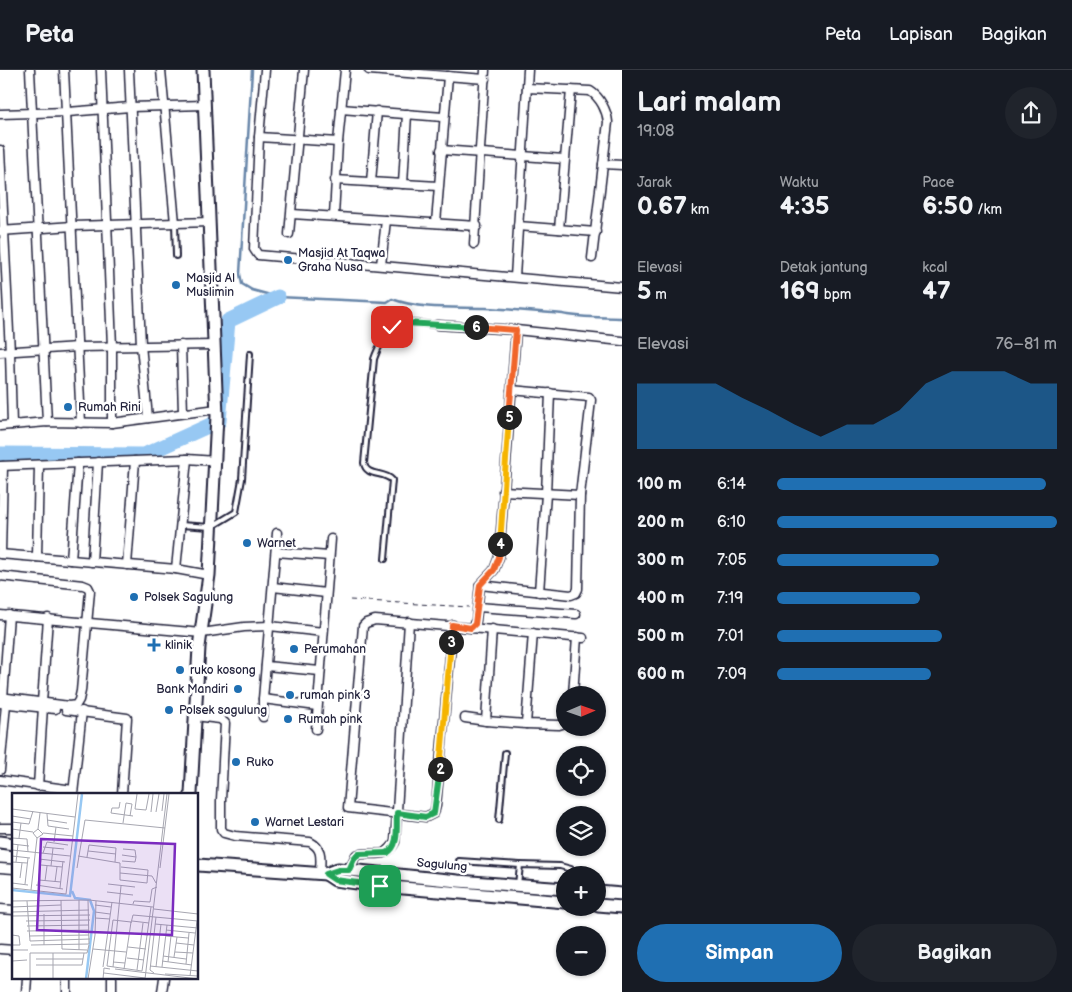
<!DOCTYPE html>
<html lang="id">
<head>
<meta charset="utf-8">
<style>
	:root { --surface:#171b24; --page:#20242c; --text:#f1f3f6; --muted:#9ea1a6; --line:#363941; --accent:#1f6fb2 }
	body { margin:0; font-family:"Balsamiq Sans",sans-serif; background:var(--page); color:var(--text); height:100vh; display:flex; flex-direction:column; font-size:19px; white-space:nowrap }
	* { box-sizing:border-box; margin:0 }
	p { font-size:16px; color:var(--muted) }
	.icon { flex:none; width:28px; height:28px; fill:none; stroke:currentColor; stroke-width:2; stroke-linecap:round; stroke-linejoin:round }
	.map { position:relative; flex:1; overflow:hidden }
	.details { display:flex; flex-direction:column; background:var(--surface); width:450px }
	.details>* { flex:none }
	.needle { width:32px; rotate:88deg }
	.buttons { position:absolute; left:556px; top:616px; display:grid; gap:10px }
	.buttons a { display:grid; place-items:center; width:50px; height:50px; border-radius:50%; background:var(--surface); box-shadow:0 1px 4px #0004; font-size:25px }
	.pin { position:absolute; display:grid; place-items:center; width:42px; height:42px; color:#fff; margin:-21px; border-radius:10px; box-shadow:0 2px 8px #0006 }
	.km { position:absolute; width:25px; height:25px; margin:-12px; border-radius:50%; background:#222; color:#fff; font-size:14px; line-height:25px; text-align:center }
	.round { display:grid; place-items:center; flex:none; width:52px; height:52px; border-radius:26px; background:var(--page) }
	.head { display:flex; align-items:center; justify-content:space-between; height:85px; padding:0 15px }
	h1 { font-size:28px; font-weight:600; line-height:38px }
	.figures { display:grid; grid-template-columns:repeat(3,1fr); gap:8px; height:85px; padding:5px 15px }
	.figures div { display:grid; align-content:center }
	.figures b { font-size:25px; font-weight:600 }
	.figures small { font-size:14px; font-weight:400 }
	.figures p { font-size:14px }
	.chart { height:140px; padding:10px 15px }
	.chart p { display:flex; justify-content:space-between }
	.chart svg { width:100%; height:90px; margin-top:5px; fill:var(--accent); opacity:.7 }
	.button { display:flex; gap:10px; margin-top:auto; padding:10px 15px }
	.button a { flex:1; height:58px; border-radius:30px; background:var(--accent); color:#fff; font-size:20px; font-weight:600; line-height:58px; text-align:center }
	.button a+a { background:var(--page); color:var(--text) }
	ul { padding:0 15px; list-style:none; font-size:16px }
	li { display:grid; grid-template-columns:80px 60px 1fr; align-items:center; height:38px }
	li i { height:12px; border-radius:6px; background:var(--accent) }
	header { display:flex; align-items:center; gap:30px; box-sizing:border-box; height:70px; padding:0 25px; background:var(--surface); border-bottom:1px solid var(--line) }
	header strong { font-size:24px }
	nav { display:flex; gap:28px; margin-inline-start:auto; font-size:18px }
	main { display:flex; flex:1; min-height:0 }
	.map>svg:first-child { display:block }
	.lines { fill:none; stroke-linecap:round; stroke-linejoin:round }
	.stream { stroke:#6886a9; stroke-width:2.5 }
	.river { stroke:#97c8f3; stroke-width:15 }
	.lane-casing { stroke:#22223b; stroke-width:8 }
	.street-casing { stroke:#22223b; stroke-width:11 }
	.secondary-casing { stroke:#22223b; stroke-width:15 }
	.path { stroke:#22223b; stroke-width:1; stroke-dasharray:5 4; stroke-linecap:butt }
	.lane { stroke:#fff; stroke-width:4 }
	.street { stroke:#fff; stroke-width:8 }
	.secondary { stroke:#fff; stroke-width:11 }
	.split-1-casing { stroke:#fff; stroke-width:10 }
	.split-2-casing { stroke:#fff; stroke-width:10 }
	.split-3-casing { stroke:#fff; stroke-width:10 }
	.split-4-casing { stroke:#fff; stroke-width:10 }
	.split-5-casing { stroke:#fff; stroke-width:10 }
	.split-6-casing { stroke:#fff; stroke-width:10 }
	.split-7-casing { stroke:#fff; stroke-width:10 }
	.split-1 { stroke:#22a559; stroke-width:6 }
	.split-2 { stroke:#22a559; stroke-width:6 }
	.split-3 { stroke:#f5b400; stroke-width:6 }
	.split-4 { stroke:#f0652b; stroke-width:6 }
	.split-5 { stroke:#f5b400; stroke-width:6 }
	.split-6 { stroke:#f0652b; stroke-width:6 }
	.split-7 { stroke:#22a559; stroke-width:6 }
	.poi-dot { fill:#1f6fb2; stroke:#fff; stroke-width:2 }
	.labels { text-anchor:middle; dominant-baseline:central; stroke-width:5; stroke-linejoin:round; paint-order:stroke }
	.poi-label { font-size:12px; fill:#22223b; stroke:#fff; text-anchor:start }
	.street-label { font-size:12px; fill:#22223b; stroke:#fff }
	.inset-river { fill:none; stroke:#97c8f3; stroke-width:2.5 }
	.inset-road { fill:none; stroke:#a7a7b1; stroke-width:1 }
	.view { fill:#7b2cbf; fill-opacity:0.15; stroke:#7b2cbf; stroke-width:2.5 }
	.inset-edge { fill:none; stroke:#22223b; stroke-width:2.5 }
</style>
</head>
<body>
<header>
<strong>Peta</strong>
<nav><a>Peta</a><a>Lapisan</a><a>Bagikan</a></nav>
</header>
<main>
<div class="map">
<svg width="622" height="922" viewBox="0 0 622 922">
	<rect width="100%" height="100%" fill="#fff"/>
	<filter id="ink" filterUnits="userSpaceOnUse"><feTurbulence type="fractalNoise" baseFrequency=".02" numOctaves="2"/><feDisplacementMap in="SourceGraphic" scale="10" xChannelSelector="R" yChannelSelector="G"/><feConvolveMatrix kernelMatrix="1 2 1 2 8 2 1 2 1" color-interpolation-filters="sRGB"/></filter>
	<g filter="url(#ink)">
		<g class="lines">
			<path class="stream" d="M252,0L240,204L242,214L252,220L278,227L387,232L392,229C422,240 454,237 485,238C511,239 537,242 563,244C581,248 603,247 622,248"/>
			<path class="river" d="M0,384L144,385L219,351L228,251L278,227"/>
			<g class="lane-casing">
				<g id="lane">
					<path d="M175,153L176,186"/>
					<path d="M180,455L211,457L236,442L242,409L250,284"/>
					<path d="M385,489L392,410C384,401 366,407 364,393L374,289C377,280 388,257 397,254C409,250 425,255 437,255"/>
					<path d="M499,750L505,683"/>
					<path d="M459,791L520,795"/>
					<path d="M518,815L520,795L560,796L571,799L576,805"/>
				</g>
			</g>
			<g class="street-casing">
				<g id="street">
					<path d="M30,0L47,352"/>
					<path d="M64,0L81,353"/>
					<path d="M101,0L112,277V353"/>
					<path d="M129,0L141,275L148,348"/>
					<path d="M161,0L175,153"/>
					<path d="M265,0L259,67L254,179L258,185L622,217"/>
					<path d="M369,0L485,9"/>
					<path d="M527,18L590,21C600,27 607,41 608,52L592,188"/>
					<path d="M341,39L443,47"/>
					<path d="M0,44L68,42L130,37L205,35"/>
					<path d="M259,67L338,72"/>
					<path d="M0,80L10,282L12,355"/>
					<path d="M441,80L564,89"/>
					<path d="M603,94L622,95"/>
					<path d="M335,110L438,116"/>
					<path d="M371,112L377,41"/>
					<path d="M403,114L407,44"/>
					<path d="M292,144L477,156"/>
					<path d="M334,146L338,72L345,0"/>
					<path d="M436,153L448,6"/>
					<path d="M518,156L596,162"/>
					<path d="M559,159L571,20"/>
					<path d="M0,161L73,156L210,152"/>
					<path d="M289,164L304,0"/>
					<path d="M474,174L485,0"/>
					<path d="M381,195L386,150"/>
					<path d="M515,207L528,0"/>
					<path d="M437,255L516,260L622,271"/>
					<path d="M181,275L183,343"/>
					<path d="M0,282L78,277L215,275"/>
					<path d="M0,356L47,352L112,353L217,339"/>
					<path d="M0,396L187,389L216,391"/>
					<path d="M503,421L580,425"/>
					<path d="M276,482L329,486"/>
					<path d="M0,484L176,499L209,505"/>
					<path d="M1,484L3,396"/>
					<path d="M37,487L39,395"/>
					<path d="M71,490L78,393"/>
					<path d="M92,492L98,392"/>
					<path d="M127,495L135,391"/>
					<path d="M176,499L187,389"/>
					<path d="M0,506L83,515L88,517L90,521L81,621L79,630L76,635L69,636L0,627"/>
					<path d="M480,515L571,525L576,523L578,519L580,425L591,330L589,327L511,320"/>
					<path d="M273,517L326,523"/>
					<path d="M539,522L546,424L550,323"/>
					<path d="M478,537L576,544"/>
					<path d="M0,545L202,563L244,557L270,556L323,562"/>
					<path d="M453,555L436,736L434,743L426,747L348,738L363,556L366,553L375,550L471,558L476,551L480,515L494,500L499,487L516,260"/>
					<path d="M471,558L583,568"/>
					<path d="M492,559L486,651L526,654"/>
					<path d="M533,563L526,654L559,655L565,653"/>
					<path d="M266,596L320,601"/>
					<path d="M573,625L577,567"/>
					<path d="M3,628L9,545"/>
					<path d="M263,629L317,636"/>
					<path d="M42,632L48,548"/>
					<path d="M0,633L55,639"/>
					<path d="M66,640L127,648L122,724"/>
					<path d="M195,646L220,649L225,653L221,730V759L224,763L235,766L310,772C324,779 320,790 320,804"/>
					<path d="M263,647V629L277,463"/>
					<path d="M465,648L486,651"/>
					<path d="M316,659L331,469"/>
					<path d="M0,700L6,634"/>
					<path d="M0,710L73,720"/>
					<path d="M38,716L43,637"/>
					<path d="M73,724L82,641"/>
					<path d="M0,758H14"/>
					<path d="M0,798L14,799"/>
					<path d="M349,800L356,785C374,781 385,790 395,772L409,552"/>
					<path d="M0,839L14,840"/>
					<path d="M0,879L14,880"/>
					<path d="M26,922L27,908"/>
					<path d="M67,922V908"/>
					<path d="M112,922V908"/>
					<path d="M162,922L164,908"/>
				</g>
			</g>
			<g class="secondary-casing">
				<g id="secondary">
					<path d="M191,724L199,577L209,505L217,346L203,0"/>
					<path d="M0,772L14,774"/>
					<path d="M198,795L326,804L338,799L349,800L458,811L565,819"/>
					<path d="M326,804L335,810L380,816L565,832"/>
					<path d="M598,822L622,824"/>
					<path d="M598,835L622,837"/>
				</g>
			</g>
			<path class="path" d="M350,530L469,537"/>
			<use href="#lane" class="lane"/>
			<use href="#street" class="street"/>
			<use href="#secondary" class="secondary"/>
		</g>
	</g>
	<g class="lines" filter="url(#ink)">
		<g class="split-1-casing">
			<path id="split-1" d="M380,816L335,810L326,804L338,800H349L355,787L359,784L387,783"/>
		</g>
		<g class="split-2-casing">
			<path id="split-2" d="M387,783C400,776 396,755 397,743L426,747L434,743L440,699"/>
		</g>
		<g class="split-3-casing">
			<path id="split-3" d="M440,699L451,572"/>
		</g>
		<g class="split-4-casing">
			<path id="split-4" d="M451,572L452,555L471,558L475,554L480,515L494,500L499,487L500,474"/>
		</g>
		<g class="split-5-casing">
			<path id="split-5" d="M500,474L509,347"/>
		</g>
		<g class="split-6-casing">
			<path id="split-6" d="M476,257L516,260L509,347"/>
		</g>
		<g class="split-7-casing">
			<path id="split-7" d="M392,257L396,254L405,253L476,257"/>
		</g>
		<use href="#split-1" class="split-1"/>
		<use href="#split-2" class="split-2"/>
		<use href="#split-3" class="split-3"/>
		<use href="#split-4" class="split-4"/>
		<use href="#split-5" class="split-5"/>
		<use href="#split-6" class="split-6"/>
		<use href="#split-7" class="split-7"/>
	</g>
	<g class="poi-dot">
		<circle cx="288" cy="190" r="5"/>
		<circle cx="176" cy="215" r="5"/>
		<circle cx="68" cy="337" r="5"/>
		<circle cx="247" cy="473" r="5"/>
		<circle cx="134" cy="527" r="5"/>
		<path d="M151.5 567.5h5v5h5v5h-5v5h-5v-5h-5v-5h5z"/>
		<circle cx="294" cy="579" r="5"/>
		<circle cx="180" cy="600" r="5"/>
		<circle cx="238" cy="619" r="5"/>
		<circle cx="290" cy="625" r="5"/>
		<circle cx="169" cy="640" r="5"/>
		<circle cx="288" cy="649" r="5"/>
		<circle cx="236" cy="692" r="5"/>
		<circle cx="255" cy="752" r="5"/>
	</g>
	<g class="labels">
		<g class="poi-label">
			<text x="298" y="183">Masjid At Taqwa<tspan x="298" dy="14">Graha Nusa</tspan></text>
			<text x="186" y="208">Masjid Al<tspan x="186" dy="14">Muslimin</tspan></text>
			<text x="78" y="337">Rumah Rini</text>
			<text x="257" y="473">Warnet</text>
			<text x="144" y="527">Polsek Sagulung</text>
			<text x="165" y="575">klinik</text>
			<text x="304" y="579">Perumahan</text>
			<text x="190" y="600">ruko kosong</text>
			<text x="228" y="619" text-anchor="end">Bank Mandiri</text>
			<text x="300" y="625">rumah pink 3</text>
			<text x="179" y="640">Polsek sagulung</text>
			<text x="298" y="649">Rumah pink</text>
			<text x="246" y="692">Ruko</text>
			<text x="265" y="752">Warnet Lestari</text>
		</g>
		<g class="street-label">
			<text transform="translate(442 795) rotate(5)">Sagulung</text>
		</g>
	</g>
	<g transform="translate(12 723)">
		<rect width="186" height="186" fill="#fff"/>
		<path class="inset-river" d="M0,97L58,103L70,1M60,98L63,105L78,107L82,118L74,186"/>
		<path class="inset-road" d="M125,1L123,16L134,17L137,1M108,9L107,15H100L99,20L121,23M0,16L63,24M150,18L152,1M139,19L141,1M144,19L147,1M35,21L36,33L57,36M0,23L19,26M35,27L55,30M0,29L17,31L21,18M111,30L114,10L120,11L118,23M0,36L21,39M26,36L31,41L25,45L21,40L26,36L28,20M31,40L61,43M0,45L15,46L16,59M7,45L9,30M42,49L44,34M0,51L17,53M31,54L52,56M0,57L58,63M76,58L104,61M31,60L35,49L56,52M110,62L124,64L123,57L111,56M0,63L18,65M66,63L108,70V87L135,90L136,77L109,74M75,64L77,52L104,55L103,69M27,66L53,69M110,68L123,69L124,64M0,69L15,70M4,69L6,52M29,72L50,74M39,73L41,55M65,75L73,27L153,35M148,75L157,1M108,80L140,83L144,90M8,85L10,70M27,87L49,89M33,88L35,73M43,89L45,74M0,90L16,92M13,91L16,65M96,91L123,94M24,92L51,96M26,92L29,66M0,95L54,101L66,1M48,95L51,68M19,97L25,45M95,99L121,102M49,107L50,156L75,157M0,108L77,107L141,114M15,108L18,148L78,146M121,111L122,108L138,109L140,96L145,94M83,112L99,114M0,114L49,112M142,116L186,121M0,119L77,117M83,119L98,121M32,121V152M0,123L78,122M83,125L98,126M14,128L78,127M120,128L137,130M119,130L121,122L186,128M143,131L186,135M15,133L77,132M154,137L183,140M15,138L77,137M118,140L136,142M0,142L7,143L8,152H0M17,143L77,142M154,143L176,145M164,150L182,152M19,152L77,151L76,107M116,154L134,156M81,156L114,159M0,157H16M67,157V107M163,159L181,160M151,163L174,166M162,164L165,144M115,165L132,167M24,166H71M0,168L15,167M150,168L180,172M101,169L113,170L112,176M156,169L159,143M113,170L119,129L101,127L95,173L130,178L139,114M174,171L177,140M24,172H70L72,160M138,173L186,178M91,174L100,109M101,174L109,93M144,174L149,131M150,174L155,132M103,176L186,186M125,177L131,130M92,180L133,185M142,180L138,177L144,124M153,181L186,183M178,183L185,128M18,186V160H75L77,152M41,186V160M76,186L83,142L84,108M91,186L92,175L98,176M133,186L155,1"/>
		<path class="view" d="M29,46L163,51L160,142L25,137Z"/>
		<rect width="186" height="186" class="inset-edge"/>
	</g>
</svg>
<div class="buttons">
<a><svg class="needle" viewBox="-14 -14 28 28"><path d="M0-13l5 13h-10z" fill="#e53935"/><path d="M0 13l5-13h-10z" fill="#9ea1a6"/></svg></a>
<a><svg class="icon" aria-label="locate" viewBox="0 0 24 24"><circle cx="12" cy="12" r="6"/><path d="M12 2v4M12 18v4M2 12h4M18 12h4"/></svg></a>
<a><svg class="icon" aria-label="layers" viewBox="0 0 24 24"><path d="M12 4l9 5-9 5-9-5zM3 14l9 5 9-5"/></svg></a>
<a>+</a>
<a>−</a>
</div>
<div class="pin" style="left:380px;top:816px;background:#1e9e55"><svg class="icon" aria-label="arrive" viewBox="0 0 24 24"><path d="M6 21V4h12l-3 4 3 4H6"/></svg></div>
<div class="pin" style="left:392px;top:257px;background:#d93025"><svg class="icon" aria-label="check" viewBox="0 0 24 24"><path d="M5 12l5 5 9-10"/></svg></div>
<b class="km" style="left:440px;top:699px">2</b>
<b class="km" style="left:451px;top:572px">3</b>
<b class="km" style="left:500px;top:474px">4</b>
<b class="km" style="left:509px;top:347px">5</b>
<b class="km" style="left:476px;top:257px">6</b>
</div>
<section class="details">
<div class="head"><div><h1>Lari malam</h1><p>19:08</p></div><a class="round"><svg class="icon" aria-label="share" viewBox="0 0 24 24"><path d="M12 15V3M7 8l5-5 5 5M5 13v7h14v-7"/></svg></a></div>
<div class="figures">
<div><p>Jarak</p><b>0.67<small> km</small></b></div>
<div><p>Waktu</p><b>4:35</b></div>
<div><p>Pace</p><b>6:50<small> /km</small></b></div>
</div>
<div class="figures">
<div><p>Elevasi</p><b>5<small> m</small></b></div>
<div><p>Detak jantung</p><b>169<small> bpm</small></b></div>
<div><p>kcal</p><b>47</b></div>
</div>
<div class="chart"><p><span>Elevasi</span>76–81 m</p>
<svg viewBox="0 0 160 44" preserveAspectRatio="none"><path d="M0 44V12L10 12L20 12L30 12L40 19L50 25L60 32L70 38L80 32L90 32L100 25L110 12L120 6L130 6L140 6L150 12L160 12V44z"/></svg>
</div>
<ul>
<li><b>100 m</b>6:14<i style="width:96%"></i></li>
<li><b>200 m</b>6:10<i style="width:100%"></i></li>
<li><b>300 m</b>7:05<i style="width:58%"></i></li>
<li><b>400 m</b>7:19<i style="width:51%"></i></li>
<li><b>500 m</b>7:01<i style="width:59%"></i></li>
<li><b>600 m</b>7:09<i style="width:55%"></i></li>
</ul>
<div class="button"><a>Simpan</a><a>Bagikan</a></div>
</section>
</main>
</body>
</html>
